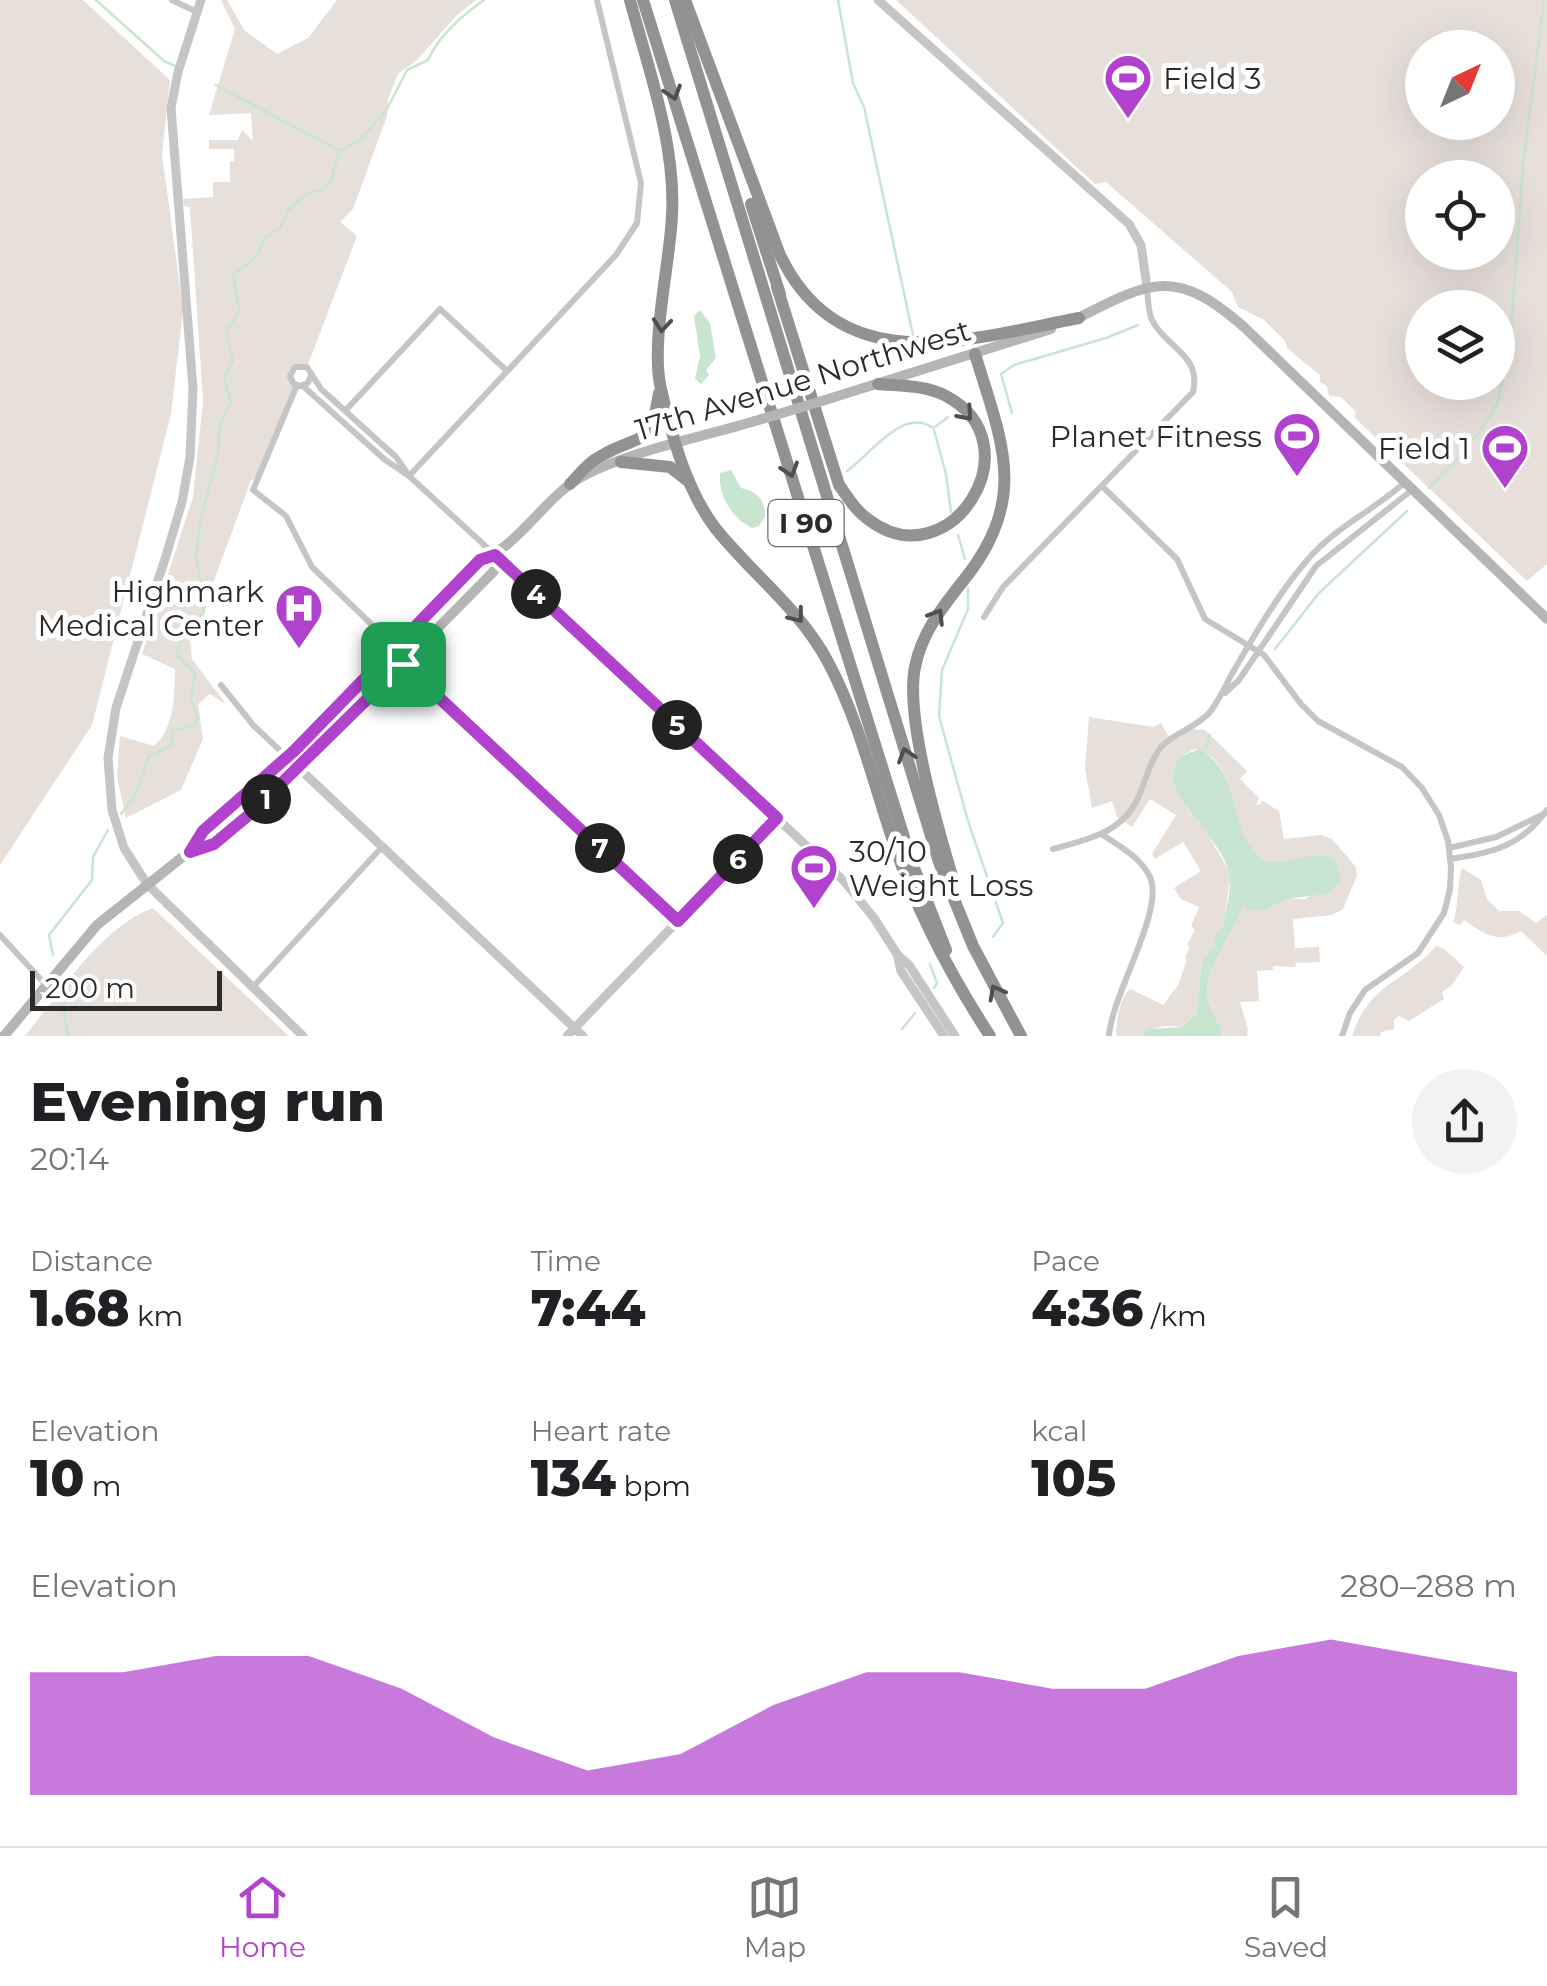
<!DOCTYPE html>
<html lang="en">
<head>
<meta charset="utf-8">
<style>
	:root { --surface:#fff; --page:#f2f2f2; --text:#202124; --muted:#757577; --line:#e0e0e0; --accent:#b142ce }
	body { margin:0; font-family:Montserrat,sans-serif; background:var(--page); color:var(--text); height:100vh; display:flex; flex-direction:column; font-size:38px; white-space:nowrap }
	* { box-sizing:border-box; margin:0 }
	p { font-size:32px; color:var(--muted) }
	.icon { flex:none; width:55px; height:55px; fill:none; stroke:currentColor; stroke-width:2; stroke-linecap:round; stroke-linejoin:round }
	.map { position:relative; height:1036px; overflow:hidden }
	.panel { display:flex; flex-direction:column; background:var(--surface); flex:1 }
	.panel>* { flex:none }
	.needle { width:65px; rotate:43deg }
	.buttons { position:absolute; left:1405px; top:30px; display:grid; gap:20px }
	.buttons a { display:grid; place-items:center; width:110px; height:110px; border-radius:50%; background:var(--surface); box-shadow:0 10px 40px #0002; font-size:50px }
	.scale { position:absolute; left:30px; bottom:25px; width:192px; box-sizing:border-box; padding-left:10px; border:5px solid #2b2b2b; border-top:0; font-size:28px; line-height:35px; white-space:nowrap; color:#2b2b2b; -webkit-text-stroke:8px #fff; paint-order:stroke }
	.pin { position:absolute; display:grid; place-items:center; width:85px; height:85px; color:#fff; margin:-42px; border-radius:20px; box-shadow:0 5px 15px #0006 }
	.km { position:absolute; width:50px; height:50px; margin:-25px; border-radius:50%; background:#222; color:#fff; font-size:28px; line-height:50px; text-align:center }
	.round { display:grid; place-items:center; flex:none; width:105px; height:105px; border-radius:52px; background:var(--page) }
	.overview { display:flex; align-items:center; justify-content:space-between; height:170px; padding:0 30px }
	h1 { font-size:55px; font-weight:800; line-height:75px }
	.stats { display:grid; grid-template-columns:repeat(3,1fr); gap:15px; height:170px; padding:10px 30px }
	.stats div { display:grid; align-content:center }
	.stats b { font-size:50px; font-weight:800 }
	.stats small { font-size:28px; font-weight:400 }
	.stats p { font-size:28px }
	.chart { height:280px; padding:20px 30px }
	.chart p { display:flex; justify-content:space-between }
	.chart svg { width:100%; height:180px; margin-top:10px; fill:var(--accent); opacity:.7 }
	.tabs { display:flex; justify-content:space-around; align-items:center; height:140px; border-top:2px solid var(--line); background:var(--surface); font-size:28px; color:var(--muted) }
	.tabs a { display:grid; justify-items:center; gap:5px }
	.tabs .current { color:var(--accent) }
	.map>svg:first-child { display:block }
	.green { fill:#e7dfda; fill-rule:evenodd }
	.water { fill:#c8e5d0 }
	.lines { fill:none; stroke-linecap:round; stroke-linejoin:round }
	.stream { stroke:#c8e5d0; stroke-width:2.5 }
	.minor { stroke:#c5c5c5; stroke-width:6 }
	.tertiary { stroke:#c5c5c5; stroke-width:9 }
	.secondary { stroke:#b5b5b5; stroke-width:10 }
	.motorway { stroke:#929292; stroke-width:12 }
	.secondary-bridge { stroke:#b5b5b5; stroke-width:10 }
	.oneway { stroke:#4f4f4f }
	.route-casing { stroke:#fff; stroke-width:20 }
	.route { stroke:#b142ce; stroke-width:12 }
	.labels { text-anchor:middle; dominant-baseline:central; stroke-width:10; stroke-linejoin:round; paint-order:stroke }
	.shield { fill:#fff; stroke:#6b6b6b; stroke-width:2.5 }
	.shield-label { font-size:28px; font-weight:bold; fill:#2b2b2b }
	.poi-label { font-size:30px; fill:#2b2b2b; stroke:#fff; text-anchor:end }
	.street-label { font-size:30px; fill:#2b2b2b; stroke:#fff }
</style>
</head>
<body>
<div class="map">
<svg width="1547" height="1036" viewBox="0 0 1547 1036">
	<rect width="100%" height="100%" fill="#fff"/>
	<g class="green">
		<path d="M0,0H83L170,80L162,154L183,310L171,414L92,725L0,865Z"/>
		<path d="M221,0H227L244,30L277,54L308,38L337,0H476L457,15L417,60L398,74L388,99L387,116L353,209L340,222L357,236L307,367L291,371L297,385L259,477L251,480L207,600L203,622L190,638L192,659L226,704L210,694L198,704L203,739L181,790L126,818L117,777L120,736L154,746C174,729 175,695 175,669L142,654L193,497L203,401L190,207L184,206L183,199L213,197V182H230V161H234V149H209V140H238L242,130L253,141L251,113L209,115L235,29Z"/>
		<path d="M896,0H1547V564L1527,581L1354,417L1356,412L1341,397L1329,396L1327,386L1320,382V375L1288,349L1284,340L1264,320L1238,307L1232,292L1106,182L1095,184ZM1422,48H1498V122H1422ZM1422,178H1498V252H1422ZM1422,308H1498V382H1422Z"/>
		<path d="M1089,717L1153,727L1161,723L1170,739L1190,729L1205,730L1247,771L1240,779L1259,798L1256,805L1261,804V800L1279,811L1284,839L1321,835L1332,839L1356,867L1357,876L1343,909L1332,915L1293,919L1295,948L1319,947L1320,962L1296,963L1295,967L1273,966V970L1257,971L1259,1001L1240,1002L1248,1029L1247,1036H1223C1220,1022 1208,1006 1207,992C1206,970 1236,926 1243,905L1268,909L1289,899H1305L1341,874L1331,858L1323,855C1306,856 1284,867 1268,862C1224,851 1244,757 1195,749L1179,757L1188,810L1207,833L1229,871L1230,881L1222,931L1215,948L1202,961L1196,1014L1179,1027C1169,1024 1147,1028 1140,1036H1116C1117,1019 1118,1002 1130,989L1163,1005L1178,985L1187,960L1185,958L1190,947L1187,945L1195,930L1191,926L1199,907L1181,899L1174,888L1201,871L1183,842L1155,859L1152,854L1176,815L1150,799L1132,827L1117,817L1112,801L1092,808L1085,768Z"/>
		<path d="M1462,868L1481,880L1487,899L1499,911H1519L1536,923L1547,915V956L1521,931C1497,944 1484,934 1464,920L1460,925L1453,922C1458,913 1457,884 1462,868Z"/>
		<path d="M153,908L289,1036H25C58,995 102,926 153,908Z"/>
		<path d="M1436,946L1444,949L1464,967L1452,985L1442,992L1444,999L1409,1021L1399,1016L1394,1020V1029L1381,1032L1380,1036H1352C1370,982 1403,984 1436,946Z"/>
	</g>
	<g class="water">
		<path d="M700,310L710,323L716,358L706,370L709,375L701,384L695,379L700,356L694,316Z"/>
		<path d="M731,470L741,488C756,491 766,500 765,517L759,526L752,528C732,518 718,496 720,473Z"/>
		<path d="M1199,749C1239,768 1229,827 1258,856C1280,879 1338,827 1341,880L1330,893L1289,899L1268,909L1249,911L1243,906C1236,927 1206,969 1207,992C1208,1007 1220,1022 1223,1036H1140L1148,1029L1180,1027L1196,1014L1202,961L1215,947L1214,937L1223,927C1224,912 1231,895 1230,880C1229,846 1178,811 1172,776L1179,757Z"/>
	</g>
	<g class="lines">
		<g class="stream">
			<path d="M96,0L164,61L175,66"/>
			<path d="M838,0L853,83L864,107L913,335"/>
			<path d="M216,85L338,150"/>
			<path d="M1012,413L1001,374L1014,365L1106,338L1138,325"/>
			<path d="M935,427L948,417"/>
			<path d="M934,430L946,474L951,512"/>
			<path d="M847,471C869,456 903,406 933,428"/>
			<path d="M1429,488C1446,471 1493,421 1498,400C1504,376 1503,353 1511,329L1523,166L1544,0"/>
			<path d="M958,535L965,559"/>
			<path d="M968,588V609L942,670L939,716L968,821L1003,923L993,937"/>
			<path d="M1275,649L1319,593L1407,511"/>
			<path d="M1205,752L1210,735"/>
			<path d="M121,814L137,792L149,756L172,745L173,731L194,725L198,717L191,699L195,673L177,655L180,643L197,627L204,609L196,554L201,518L218,454L220,423L231,403L224,378L233,361L226,333L239,311L233,275L257,256L264,238L280,228L288,211L305,195L323,189L331,181L339,151L359,141L386,111L407,70L428,60C439,35 462,16 484,0"/>
			<path d="M53,955L49,935L92,880L93,857L108,830"/>
			<path d="M930,964L937,983L934,988"/>
			<path d="M59,985L68,1036"/>
			<path d="M902,1029L915,1013"/>
		</g>
		<g class="minor">
			<path d="M172,0L197,12"/>
			<path d="M311,375L308,383L300,386L293,383L290,376L295,367H307L321,389L396,457L406,471"/>
			<path d="M297,385L253,490L286,516L312,567L395,647"/>
			<path d="M303,386L384,459L409,476L493,553"/>
			<path d="M346,410L440,309L507,371"/>
			<path d="M409,476L616,255L637,223L641,183L597,0"/>
			<path d="M1103,487L1177,559L1205,619L1264,655L1301,704L1318,721L1402,767L1422,788L1439,815L1448,841L1451,867L1450,889L1444,913L1418,953L1365,990L1350,1013L1342,1036"/>
			<path d="M984,617L1003,587L1193,392C1202,355 1166,348 1152,320C1148,311 1148,299 1147,289"/>
			<path d="M403,664L678,921"/>
			<path d="M221,685L254,726L287,757"/>
			<path d="M1225,693L1239,680L1316,566L1412,490"/>
			<path d="M1103,835C1121,847 1141,858 1150,877C1165,911 1112,993 1109,1036"/>
			<path d="M1449,848L1496,837L1544,814"/>
			<path d="M1053,849C1088,839 1123,833 1139,796C1146,779 1150,761 1161,747C1175,732 1196,728 1210,712C1220,699 1225,686 1233,672C1255,634 1279,592 1309,558C1335,528 1374,510 1404,483"/>
			<path d="M1450,859C1494,852 1520,847 1547,810"/>
			<path d="M0,935L45,984"/>
			<path d="M252,988L382,847"/>
		</g>
		<g class="tertiary">
			<path d="M201,0L178,72L171,108L193,388L190,457L182,502L166,556L116,708L108,758L112,810L124,848L147,884L303,1036"/>
			<path d="M878,0L1129,224L1141,245L1147,287"/>
			<path d="M495,555L844,881L874,918L897,954L901,971L944,1036"/>
			<path d="M287,757L583,1036"/>
			<path d="M899,956L909,965L955,1036"/>
			<path d="M567,1036L777,818"/>
		</g>
		<g class="secondary">
			<path d="M1076,319C1152,280 1176,267 1245,328L1547,619"/>
			<path d="M822,401L1051,329"/>
			<path d="M190,851L214,844L299,769L494,571L495,555"/>
			<path d="M4,1036L97,925L190,851L203,831L294,751L480,560C518,548 545,496 583,476C631,451 702,437 755,421"/>
		</g>
		<g class="motorway">
			<path d="M630,0C648,68 676,144 672,215C670,264 650,344 661,389C672,436 686,490 716,529C753,575 800,609 828,662C859,720 874,785 895,847C919,916 951,976 990,1036"/>
			<path d="M643,0L912,863L946,950"/>
			<path d="M675,0L939,862L973,946L1021,1036"/>
			<path d="M685,0L780,255C841,382 969,339 1079,318"/>
			<path d="M751,204L780,294"/>
			<path d="M777,287L839,485C848,498 856,511 869,520C950,581 1037,444 946,396C926,385 900,386 878,384"/>
			<path d="M621,462L670,467L688,481"/>
			<path d="M570,484C579,475 587,463 599,457C640,432 650,451 659,393"/>
			<path d="M952,876C937,825 905,717 915,667C922,631 945,604 967,576C1029,496 1001,440 975,354"/>
		</g>
		<path class="secondary-bridge" d="M755,421L822,401"/>
	</g>
	<defs><path id="oneway-chevron" d="M-2-3.5L2.5 0L-2 3.5" fill="none" stroke-width="1.6" stroke-linecap="round" stroke-linejoin="round" transform="scale(2.5)"/></defs>
	<g class="oneway">
		<use href="#oneway-chevron" transform="translate(673 93) rotate(72)"/>
		<use href="#oneway-chevron" transform="translate(662 325) rotate(95)"/>
		<use href="#oneway-chevron" transform="translate(966 414) rotate(49)"/>
		<use href="#oneway-chevron" transform="translate(790 470) rotate(73)"/>
		<use href="#oneway-chevron" transform="translate(797 616) rotate(52)"/>
		<use href="#oneway-chevron" transform="translate(937 616) rotate(-58)"/>
		<use href="#oneway-chevron" transform="translate(906 755) rotate(-107)"/>
		<use href="#oneway-chevron" transform="translate(996 992) rotate(-118)"/>
	</g>
	<g class="lines">
		<g class="route-casing">
			<path id="route" d="M495,555L777,818L678,921L403,664L250,814L214,844L190,852L203,831L294,751L480,560Z"/>
		</g>
		<use href="#route" class="route"/>
	</g>
	<defs>
		<g id="stadium-pin" transform="scale(2.5)"><path d="M0 17L-7.5 6A9.5 9.5 0 1 1 7.5 6Z" fill="#b142ce" stroke="#fff"/><path d="M0-5a6.5 5 0 1 0 0 10a6.5 5 0 1 0 0-10ZM-3.5-1.8h7v3.6h-7Z" fill="#fff"/></g>
		<g id="hospital-pin" transform="scale(2.5)"><path d="M0 17L-7.5 6A9.5 9.5 0 1 1 7.5 6Z" fill="#b142ce" stroke="#fff"/><path d="M-5-5h3v3.5h4V-5h3V5h-3V1.5h-4V5h-3Z" fill="#fff"/></g>
	</defs>
	<g fill-rule="evenodd">
		<use href="#stadium-pin" x="1128" y="78"/>
		<use href="#stadium-pin" x="1297" y="436"/>
		<use href="#stadium-pin" x="1505" y="448"/>
		<use href="#hospital-pin" x="299" y="608"/>
		<use href="#stadium-pin" x="814" y="868"/>
	</g>
	<g class="labels">
		<rect class="shield" x="768.5" y="500" width="75" height="46" rx="8"/>
		<g class="shield-label">
			<text x="806" y="523">I 90</text>
		</g>
		<g class="poi-label">
			<text x="1163" y="78" text-anchor="start">Field 3</text>
			<text x="1262" y="436">Planet Fitness</text>
			<text x="1470" y="448">Field 1</text>
			<text x="264" y="591">Highmark<tspan x="264" dy="34">Medical Center</tspan></text>
			<text x="849" y="851" text-anchor="start">30/10<tspan x="849" dy="34">Weight Loss</tspan></text>
		</g>
		<g class="street-label">
			<text transform="translate(803 380) rotate(-17)">17th Avenue Northwest</text>
		</g>
	</g>
</svg>
<div class="buttons">
<a><svg class="needle" viewBox="-14 -14 28 28"><path d="M0-13l5 13h-10z" fill="#e53935"/><path d="M0 13l5-13h-10z" fill="#757577"/></svg></a>
<a><svg class="icon" aria-label="locate" viewBox="0 0 24 24"><circle cx="12" cy="12" r="6"/><path d="M12 2v4M12 18v4M2 12h4M18 12h4"/></svg></a>
<a><svg class="icon" aria-label="layers" viewBox="0 0 24 24"><path d="M12 4l9 5-9 5-9-5zM3 14l9 5 9-5"/></svg></a>
</div>
<div class="scale">200 m</div>
<div class="pin" style="left:403px;top:664px;background:#1e9e55"><svg class="icon" aria-label="arrive" viewBox="0 0 24 24"><path d="M6 21V4h12l-3 4 3 4H6"/></svg></div>
<b class="km" style="left:266px;top:799px">1</b>
<b class="km" style="left:536px;top:594px">4</b>
<b class="km" style="left:677px;top:725px">5</b>
<b class="km" style="left:738px;top:859px">6</b>
<b class="km" style="left:600px;top:848px">7</b>
</div>
<section class="panel">
<div class="overview"><div><h1>Evening run</h1><p>20:14</p></div><a class="round"><svg class="icon" aria-label="share" viewBox="0 0 24 24"><path d="M12 15V3M7 8l5-5 5 5M5 13v7h14v-7"/></svg></a></div>
<div class="stats">
<div><p>Distance</p><b>1.68<small> km</small></b></div>
<div><p>Time</p><b>7:44</b></div>
<div><p>Pace</p><b>4:36<small> /km</small></b></div>
</div>
<div class="stats">
<div><p>Elevation</p><b>10<small> m</small></b></div>
<div><p>Heart rate</p><b>134<small> bpm</small></b></div>
<div><p>kcal</p><b>105</b></div>
</div>
<div class="chart"><p><span>Elevation</span>280–288 m</p>
<svg viewBox="0 0 160 44" preserveAspectRatio="none"><path d="M0 44V14L10 14L20 10L30 10L40 18L50 30L60 38L70 34L80 22L90 14L100 14L110 18L120 18L130 10L140 6L150 10L160 14V44z"/></svg>
</div>
</section>
<nav class="tabs">
<a class="current"><svg class="icon" aria-label="home" viewBox="0 0 24 24"><path d="M3 11l9-7 9 7M6 9v11h12V9"/></svg>Home</a>
<a><svg class="icon" aria-label="map" viewBox="0 0 24 24"><path d="M3 6l6-2 6 2 6-2v14l-6 2-6-2-6 2zM9 4v14M15 6v14"/></svg>Map</a>
<a><svg class="icon" aria-label="saved" viewBox="0 0 24 24"><path d="M7 4h10v16l-5-4-5 4z"/></svg>Saved</a>
</nav>
</body>
</html>
